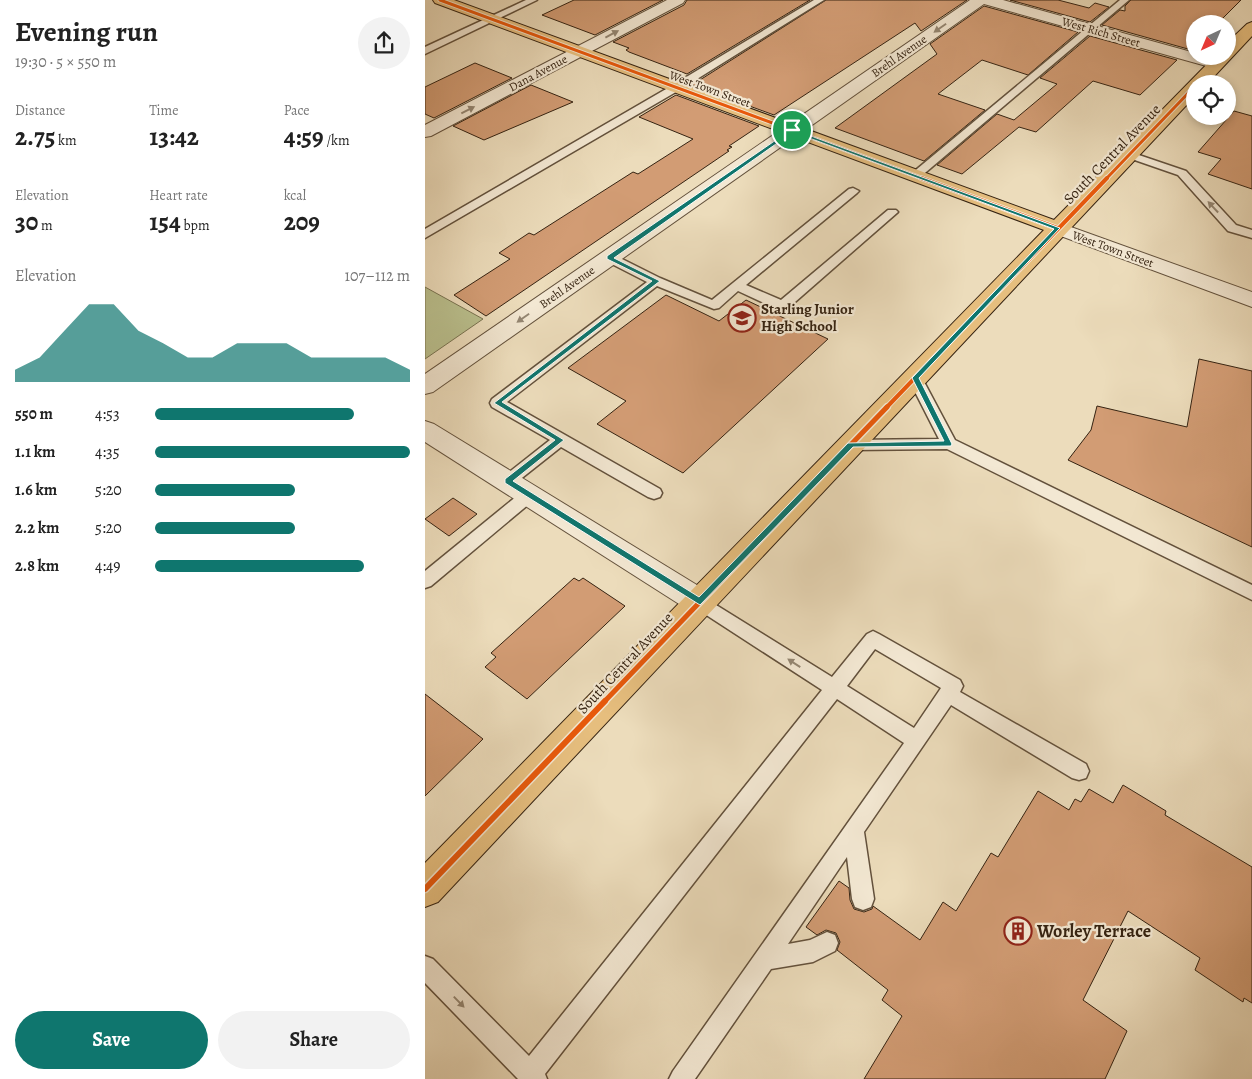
<!DOCTYPE html>
<html lang="en">
<head>
<meta charset="utf-8">
<style>
	:root { --surface:#fff; --page:#f2f2f2; --text:#222; --muted:#767676; --accent:#0f766e }
	body { margin:0; font-family:Alegreya,serif; background:var(--page); color:var(--text); height:100vh; display:flex; flex-direction:column; font-size:19px; white-space:nowrap }
	* { box-sizing:border-box; margin:0 }
	p { font-size:16px; color:var(--muted) }
	.icon { flex:none; width:28px; height:28px; fill:none; stroke:currentColor; stroke-width:2; stroke-linecap:round; stroke-linejoin:round }
	.map { position:relative; flex:1; overflow:hidden }
	.details { display:flex; flex-direction:column; background:var(--surface); width:425px }
	.details>* { flex:none }
	.needle { width:32px; rotate:224deg }
	.tools { position:absolute; left:761px; top:15px; display:grid; gap:10px }
	.tools a { display:grid; place-items:center; width:50px; height:50px; border-radius:50%; background:var(--surface); box-shadow:0 2px 8px #0003; font-size:25px }
	.pin { position:absolute; display:grid; place-items:center; width:42px; height:42px; color:#fff; margin:-21px; border:2px solid #fff; border-radius:50%; box-shadow:0 1px 5px #0007 }
	.round { display:grid; place-items:center; flex:none; width:52px; height:52px; border-radius:26px; background:var(--page) }
	.head { display:flex; align-items:center; justify-content:space-between; height:85px; padding:0 15px }
	h1 { font-size:28px; font-weight:700; line-height:38px }
	.stats { display:grid; grid-template-columns:repeat(3,1fr); gap:8px; height:85px; padding:5px 15px }
	.stats div { display:grid; align-content:center }
	.stats b { font-size:25px; font-weight:700 }
	.stats small { font-size:14px; font-weight:400 }
	.stats p { font-size:14px }
	.chart { height:140px; padding:10px 15px }
	.chart p { display:flex; justify-content:space-between }
	.chart svg { width:100%; height:90px; margin-top:5px; fill:var(--accent); opacity:.7 }
	.button { display:flex; gap:10px; margin-top:auto; padding:10px 15px }
	.button a { flex:1; height:58px; border-radius:30px; background:var(--accent); color:#fff; font-size:20px; font-weight:700; line-height:58px; text-align:center }
	.button a+a { background:var(--page); color:var(--text) }
	ul { padding:0 15px; list-style:none; font-size:16px }
	li { display:grid; grid-template-columns:80px 60px 1fr; align-items:center; height:38px }
	li i { height:12px; border-radius:6px; background:var(--accent) }
	main { display:flex; flex:1; min-height:0 }
	.map>svg:first-child { display:block }
	.green { fill:#bac08e; stroke:#787250 }
	.building { fill:#d29c74; stroke:#352312 }
	.lines { fill:none; stroke-linecap:round; stroke-linejoin:round }
	.lane-casing { stroke:#63513c; stroke-width:3 }
	.street-casing { stroke:#63513c; stroke-width:2 }
	.primary-casing { stroke:#352312; stroke-width:2 }
	.lane { fill:#f3e8d3; fill-rule:evenodd }
	.street { fill:#f3e8d3; fill-rule:evenodd }
	.primary { fill:#e6be7e; fill-rule:evenodd }
	.cycleway-far3-casing { stroke:#f3e8d3; stroke-width:5 }
	.cycleway-far2-casing { stroke:#f3e8d3; stroke-width:6 }
	.cycleway-far1-casing { stroke:#f3e8d3; stroke-width:8 }
	.cycleway-casing { stroke:#f3e8d3; stroke-width:9 }
	.cycleway-far3 { stroke:#e8590c; stroke-width:3 }
	.cycleway-far2 { stroke:#e8590c; stroke-width:4 }
	.cycleway-far1 { stroke:#e8590c; stroke-width:5 }
	.cycleway { stroke:#e8590c; stroke-width:6 }
	.oneway { fill:#948672 }
	.route { fill:#0f766e; stroke:#fff; fill-rule:evenodd }
	.labels { text-anchor:middle; dominant-baseline:central; stroke-width:4.5; stroke-linejoin:round; paint-order:stroke }
	.far-street-label { font-size:12px; fill:#352312; stroke:#f3e8d3 }
	.street-label { font-size:15px; fill:#352312; stroke:#f3e8d3 }
	.poi-label { font-size:15px; font-weight:bold; fill:#352312; stroke:#f3e8d3; text-anchor:start }
	.near-poi-label { font-size:18px; font-weight:bold; fill:#352312; stroke:#f3e8d3; text-anchor:start }
</style>
</head>
<body>
<main>
<section class="details">
<div class="head"><div><h1>Evening run</h1><p>19:30 · 5 × 550 m</p></div><a class="round"><svg class="icon" aria-label="share" viewBox="0 0 24 24"><path d="M12 15V3M7 8l5-5 5 5M5 13v7h14v-7"/></svg></a></div>
<div class="stats">
<div><p>Distance</p><b>2.75<small> km</small></b></div>
<div><p>Time</p><b>13:42</b></div>
<div><p>Pace</p><b>4:59<small> /km</small></b></div>
</div>
<div class="stats">
<div><p>Elevation</p><b>30<small> m</small></b></div>
<div><p>Heart rate</p><b>154<small> bpm</small></b></div>
<div><p>kcal</p><b>209</b></div>
</div>
<div class="chart"><p><span>Elevation</span>107–112 m</p>
<svg viewBox="0 0 160 44" preserveAspectRatio="none"><path d="M0 44V38L10 32L20 19L30 6L40 6L50 19L60 25L70 32L80 32L90 25L100 25L110 25L120 32L130 32L140 32L150 32L160 38V44z"/></svg>
</div>
<ul>
<li><b>550 m</b>4:53<i style="width:78%"></i></li>
<li><b>1.1 km</b>4:35<i style="width:100%"></i></li>
<li><b>1.6 km</b>5:20<i style="width:55%"></i></li>
<li><b>2.2 km</b>5:20<i style="width:55%"></i></li>
<li><b>2.8 km</b>4:49<i style="width:82%"></i></li>
</ul>
<div class="button"><a>Save</a><a>Share</a></div>
</section>
<div class="map">
<svg width="827" height="1079" viewBox="0 0 827 1079">
	<rect width="100%" height="100%" fill="#ecdcbb"/>
	<filter id="stains"><feTurbulence type="fractalNoise" baseFrequency=".004" numOctaves="4"/><feColorMatrix values="0 0 0 0 .2 0 0 0 0 .09 0 0 0 0 .02 0 0 0 .5 -.17"/></filter>
	<radialGradient id="worn" r=".72"><stop offset=".6" stop-color="#630" stop-opacity="0"/><stop offset="1" stop-color="#630" stop-opacity=".3"/></radialGradient>
	<path class="green" d="M0,287L58,319L0,359Z"/>
	<g class="building">
		<path d="M149,0H238L170,35L117,15Z"/>
		<path d="M262,0H385L262,74L204,52L201,50L204,48L188,42L259,5Z"/>
		<path d="M401,0H542L496,31L490,23L349,115L267,85Z"/>
		<path d="M585,0H633L664,8L670,3L684,7L665,22Z"/>
		<path d="M706,0H816L792,24H770V42L763,49L677,25L695,10L700,11V6Z"/>
		<path d="M559,6L653,32L603,75L557,60L513,94L560,110L499,161L410,128L512,54L505,44Z"/>
		<path d="M665,36L752,60L715,95L668,81L611,132L594,127L537,174L512,165L572,114L589,120L632,84L615,78Z"/>
		<path d="M50,63L87,78L9,118L0,114V87Z"/>
		<path d="M106,85L148,102L59,140L28,126Z"/>
		<path d="M251,95L334,126L304,146L307,147L302,150L304,151L61,316L29,295L85,259L74,253L104,233L109,235L208,172L213,174L268,139L214,117Z"/>
		<path d="M809,111L827,116V189L783,174L796,159L773,152Z"/>
		<path d="M241,295L294,321L321,300L403,339L258,473L172,424L201,401L143,368Z"/>
		<path d="M774,359L827,371V547L643,460L666,430L672,406L762,427Z"/>
		<path d="M28,498L52,514L24,536L0,519Z"/>
		<path d="M149,578L154,581L158,578L200,606L102,699L60,667L71,657L66,653Z"/>
		<path d="M0,694L58,739L0,796Z"/>
		<path d="M698,785L741,811L740,815L827,867V1003L819,998L818,1002L770,970L775,958L703,911L658,1000L702,1031L680,1079H439L477,1016L457,1000L463,990L412,950L415,942L411,933L401,930L392,935L381,927L414,881L424,888L425,900L429,909L439,912L447,909L448,906L495,940L518,902L531,911L566,853L573,857L613,791L644,810L650,799L656,802L664,789L688,803Z"/>
	</g>
	<g class="lines">
		<g class="lane-casing">
			<g id="lane">
				<path d="M101,0H112L0,54V47Z"/>
				<path d="M389,0H399L256,89L0,238V229L248,85Z"/>
				<path d="M695,0H704L494,178H486L484,176L486,174Z"/>
				<path d="M705,152L761,171L811,225L827,230V238L803,231L753,175L701,157L700,155Z"/>
				<path d="M428,188L434,191L432,193L321,285L356,300L463,210H471L473,212L362,309H352L313,291L294,308L289,309L232,286L82,402L235,489L237,493L235,497L229,499L223,497L136,447L88,485L83,487L78,485L75,481L78,477L125,440L67,407L65,403L67,399L222,282L181,261L179,258L181,255H189L235,278L287,300L424,189Z"/>
				<path d="M490,373L495,375L497,378L530,440L827,585V600L522,449L426,450L421,449L419,445L421,441L426,440L514,439L483,378L485,375Z"/>
				<path d="M104,489L110,491L112,495L110,499L6,586L0,588V571L98,491Z"/>
				<path d="M275,595L407,677L442,634L448,631L454,634L535,680L538,686L535,692L661,764L664,771L661,778L654,780L647,778L526,705L439,832L449,899L446,907L438,910L430,907L427,899L422,857L363,944L385,940L402,932L410,935L413,943L410,951L388,962L346,969L270,1079H244L248,1071L479,743L412,699L120,1074L122,1079H93L0,983V956L8,959L104,1056L397,690L269,607L266,602L269,597ZM450,649L516,688L489,728L422,686Z"/>
			</g>
		</g>
		<g class="street-casing">
			<g id="street">
				<path d="M242,0H260L258,3L6,136L0,137V125Z"/>
				<path d="M545,0H578L770,53V56C779,56 793,56 799,64L797,67H785L559,4L8,392L0,394V374Z"/>
				<path d="M632,222L827,292V307L625,232L622,228L625,224Z"/>
				<path d="M0,421L9,424L285,593L289,602L285,611L275,614L265,611L0,442Z"/>
			</g>
		</g>
		<g class="primary-casing">
			<path id="primary" d="M8,0H29L629,220L790,56H802V43L822,24L827,22V36L782,84H770V96L13,902L0,907V863L619,230L10,3Z"/>
		</g>
		<use href="#lane" class="lane"/>
		<use href="#street" class="street"/>
		<use href="#primary" class="primary"/>
		<g class="cycleway-far3-casing">
			<g id="cycleway-far3">
				<path d="M15,0L499,179"/>
				<path d="M681,179L770,86"/>
			</g>
		</g>
		<g class="cycleway-far2-casing">
			<g id="cycleway-far2">
				<path d="M496,178L632,228"/>
				<path d="M461,408L682,178"/>
			</g>
		</g>
		<g class="cycleway-far1-casing">
			<path id="cycleway-far1" d="M179,702L462,407"/>
		</g>
		<g class="cycleway-casing">
			<path id="cycleway" d="M0,889L180,701"/>
		</g>
		<use href="#cycleway-far3" class="cycleway-far3"/>
		<use href="#cycleway-far2" class="cycleway-far2"/>
		<use href="#cycleway-far1" class="cycleway-far1"/>
		<use href="#cycleway" class="cycleway"/>
	</g>
	<defs><path id="oneway-solid" d="M-6-.8H1V-3.2L6.5 0L1 3.2V.8H-6Z" transform="scale(1.25)"/></defs>
	<g class="oneway">
		<use href="#oneway-solid" transform="translate(515 28) rotate(145)"/>
		<use href="#oneway-solid" transform="translate(187 34) rotate(-28)"/>
		<use href="#oneway-solid" transform="translate(43 110) rotate(-27)"/>
		<use href="#oneway-solid" transform="translate(788 207) rotate(-133)"/>
		<use href="#oneway-solid" transform="translate(98 318) rotate(145)"/>
		<use href="#oneway-solid" transform="translate(369 663) rotate(-147)"/>
		<use href="#oneway-solid" transform="translate(34 1002) rotate(46)"/>
	</g>
	<path class="route" d="M367,129L635,228L494,378L527,444L526,446L428,447L275,605L80,483V479L130,440L69,403L227,281L182,259V256ZM368,132L629,229L487,378L519,441L423,443L274,597L88,481L139,440L77,402L235,281L189,258Z"/>
	<defs>
		<g id="school-ring" transform="scale(1.4375)"><circle r="9.5" fill="#f3e8d3" stroke="#8f2418" stroke-width="1.5"/><path d="M0-5L7-2L0 1L-7-2ZM-4 1L0 2.5L4 1V4Q0 6-4 4Z" fill="#8f2418"/></g>
		<g id="building-ring" transform="scale(1.4375)"><circle r="9.5" fill="#f3e8d3" stroke="#8f2418" stroke-width="1.5"/><path d="M-4-6H4V6H1V3H-1V6H-4ZM-2.5-4.3h1.7v1.8h-1.7ZM.8-4.3h1.7v1.8H.8ZM-2.5-1h1.7V.8h-1.7ZM.8-1h1.7V.8H.8Z" fill="#8f2418"/></g>
	</defs>
	<g fill-rule="evenodd">
		<use href="#school-ring" x="317" y="318"/>
		<use href="#building-ring" x="593" y="931"/>
	</g>
	<g class="labels">
		<g class="far-street-label">
			<text transform="translate(676 32) rotate(16)">West Rich Street</text>
			<text transform="translate(474 56) rotate(-35)">Brehl Avenue</text>
			<text transform="translate(113 73) rotate(-28)">Dana Avenue</text>
			<text transform="translate(285 89) rotate(20)">West Town Street</text>
			<text transform="translate(688 249) rotate(20)">West Town Street</text>
			<text transform="translate(142 287) rotate(-35)">Brehl Avenue</text>
		</g>
		<g class="street-label">
			<text transform="translate(687 154) rotate(-46)">South Central Avenue</text>
			<text transform="translate(200 663) rotate(-47)">South Central Avenue</text>
		</g>
		<g class="poi-label">
			<text x="336" y="309">Starling Junior<tspan x="336" dy="17">High School</tspan></text>
		</g>
		<g class="near-poi-label">
			<text x="612" y="931">Worley Terrace</text>
		</g>
	</g>
	<rect width="100%" height="100%" filter="url(#stains)"/>
	<rect width="100%" height="100%" fill="url(#worn)"/>
</svg>
<div class="tools">
<a><svg class="needle" viewBox="-14 -14 28 28"><path d="M0-13l5 13h-10z" fill="#e53935"/><path d="M0 13l5-13h-10z" fill="#767676"/></svg></a>
<a><svg class="icon" aria-label="locate" viewBox="0 0 24 24"><circle cx="12" cy="12" r="6"/><path d="M12 2v4M12 18v4M2 12h4M18 12h4"/></svg></a>
</div>
<div class="pin" style="left:367px;top:130px;background:#1e9e55"><svg class="icon" aria-label="arrive" viewBox="0 0 24 24"><path d="M6 21V4h12l-3 4 3 4H6"/></svg></div>
</div>
</main>
</body>
</html>
